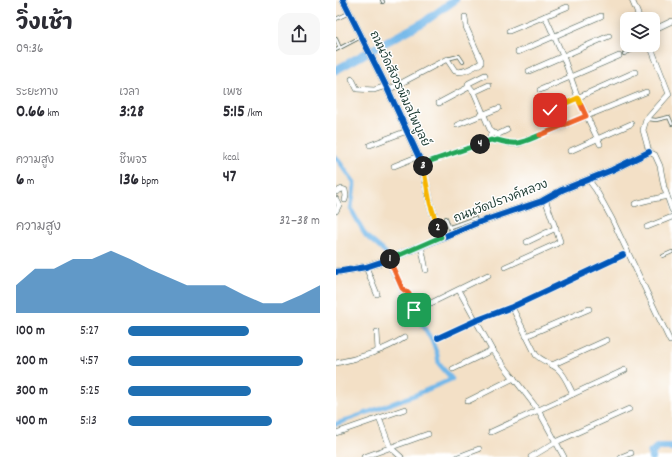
<!DOCTYPE html>
<html lang="th">
<head>
<meta charset="utf-8">
<style>
	:root { --surface:#fff; --page:#f7f7f7; --text:#2b2b33; --muted:#7c7c81; --accent:#1f6fb2 }
	body { margin:0; font-family:Dekko,"Playpen Sans Thai",sans-serif; background:var(--page); color:var(--text); height:100vh; display:flex; flex-direction:column; font-size:15px; white-space:nowrap }
	* { box-sizing:border-box; margin:0 }
	p { font-size:13px; color:var(--muted) }
	.icon { flex:none; width:22px; height:22px; fill:none; stroke:currentColor; stroke-width:2; stroke-linecap:round; stroke-linejoin:round }
	.map { position:relative; flex:1; overflow:hidden }
	.panel { display:flex; flex-direction:column; background:var(--surface); width:336px }
	.panel>* { flex:none }
	.tools { position:absolute; left:284px; top:12px; display:grid; gap:8px }
	.tools a { display:grid; place-items:center; width:40px; height:40px; border-radius:8px; background:var(--surface); box-shadow:0 2px 10px #0003; font-size:20px }
	.pin { position:absolute; display:grid; place-items:center; width:34px; height:34px; color:#fff; margin:-17px; border-radius:8px; box-shadow:0 2px 6px #0006 }
	.km { position:absolute; width:20px; height:20px; margin:-10px; border-radius:50%; background:#222; color:#fff; font-size:11px; line-height:20px; text-align:center }
	.round { display:grid; place-items:center; flex:none; width:42px; height:42px; border-radius:12px; background:var(--page) }
	.head { display:flex; align-items:center; justify-content:space-between; height:68px; padding:0 16px }
	h1 { font-size:22px; font-weight:700; line-height:30px }
	.metrics { display:grid; grid-template-columns:repeat(3,1fr); gap:6px; height:68px; padding:4px 16px }
	.metrics div { display:grid; align-content:center }
	.metrics b { font-size:17px; font-weight:700 }
	.metrics small { font-size:11px; font-weight:400 }
	.metrics p { font-size:11px }
	.chart { height:112px; padding:8px 16px }
	.chart p { display:flex; justify-content:space-between }
	.chart svg { width:100%; height:72px; margin-top:4px; fill:var(--accent); opacity:.7 }
	ul { padding:0 16px; list-style:none; font-size:13px }
	li { display:grid; grid-template-columns:64px 48px 1fr; align-items:center; height:30px }
	li i { height:10px; border-radius:5px; background:var(--accent) }
	main { display:flex; flex:1; min-height:0 }
	.map>svg:first-child { display:block }
	.lines { fill:none; stroke-linecap:round; stroke-linejoin:round }
	.canal { stroke:#73b8e9; stroke-width:4.5 }
	.river { stroke:#73b8e9; stroke-width:8 }
	.lane-casing { stroke:#3f554a; stroke-width:4 }
	.street-casing { stroke:#3f554a; stroke-width:6 }
	.secondary-casing { stroke:#3f554a; stroke-width:8 }
	.path { stroke:#3f554a; stroke-width:1; stroke-dasharray:1 3; stroke-linecap:butt }
	.lane { stroke:#fff; stroke-width:2.5 }
	.street { stroke:#fff; stroke-width:5 }
	.secondary { stroke:#fce5cf; stroke-width:7 }
	.cycleway-casing { stroke:#fff; stroke-width:8 }
	.cycleway { stroke:#0057b8; stroke-width:6 }
	.split-1-casing { stroke:#fff; stroke-width:8 }
	.split-2-casing { stroke:#fff; stroke-width:8 }
	.split-3-casing { stroke:#fff; stroke-width:8 }
	.split-4-casing { stroke:#fff; stroke-width:8 }
	.split-5-casing { stroke:#fff; stroke-width:8 }
	.split-6-casing { stroke:#fff; stroke-width:8 }
	.split-7-casing { stroke:#fff; stroke-width:8 }
	.split-1 { stroke:#f0652b; stroke-width:5 }
	.split-2 { stroke:#22a559; stroke-width:5 }
	.split-3 { stroke:#f5b400; stroke-width:5 }
	.split-4 { stroke:#22a559; stroke-width:5 }
	.split-5 { stroke:#22a559; stroke-width:5 }
	.split-6 { stroke:#f0652b; stroke-width:5 }
	.split-7 { stroke:#f5b400; stroke-width:5 }
	.labels { text-anchor:middle; dominant-baseline:central; stroke-width:3; stroke-linejoin:round; paint-order:stroke }
	.street-label { font-size:12px; fill:#1f3d34; stroke:#fff }
</style>
</head>
<body>
<main>
<section class="panel">
<div class="head"><div><h1>วิ่งเช้า</h1><p>09:36</p></div><a class="round"><svg class="icon" aria-label="share" viewBox="0 0 24 24"><path d="M12 15V3M7 8l5-5 5 5M5 13v7h14v-7"/></svg></a></div>
<div class="metrics">
<div><p>ระยะทาง</p><b>0.66<small> km</small></b></div>
<div><p>เวลา</p><b>3:28</b></div>
<div><p>เพซ</p><b>5:15<small> /km</small></b></div>
</div>
<div class="metrics">
<div><p>ความสูง</p><b>6<small> m</small></b></div>
<div><p>ชีพจร</p><b>136<small> bpm</small></b></div>
<div><p>kcal</p><b>47</b></div>
</div>
<div class="chart"><p><span>ความสูง</span>32–38 m</p>
<svg viewBox="0 0 160 44" preserveAspectRatio="none"><path d="M0 44V27L10 17L20 17L30 11L40 11L50 6L60 11L70 17L80 22L90 27L100 27L110 27L120 33L130 38L140 38L150 33L160 27V44z"/></svg>
</div>
<ul>
<li><b>100 m</b>5:27<i style="width:63%"></i></li>
<li><b>200 m</b>4:57<i style="width:91%"></i></li>
<li><b>300 m</b>5:25<i style="width:64%"></i></li>
<li><b>400 m</b>5:13<i style="width:75%"></i></li>
</ul>
</section>
<div class="map">
<svg width="336" height="457" viewBox="0 0 336 457">
	<rect width="100%" height="100%" fill="#fff"/>
	<filter id="ink" filterUnits="userSpaceOnUse"><feTurbulence type="fractalNoise" baseFrequency=".025" numOctaves="2"/><feDisplacementMap in="SourceGraphic" scale="8" xChannelSelector="R" yChannelSelector="G"/><feConvolveMatrix kernelMatrix="1 2 1 2 8 2 1 2 1" color-interpolation-filters="sRGB"/></filter>
	<filter id="wash" filterUnits="userSpaceOnUse"><feTurbulence type="fractalNoise" baseFrequency=".012" numOctaves="4" result="noise"/><feDisplacementMap in="SourceGraphic" scale="16" xChannelSelector="R" yChannelSelector="G"/><feGaussianBlur stdDeviation="0.9" result="paint"/><feColorMatrix in="noise" values="0 0 0 0 0 0 0 0 0 0 0 0 0 0 0 0 0 1.4 0 .05"/><feComposite in="paint" operator="in"/></filter>
	<g filter="url(#wash)">
		<rect width="100%" height="100%" fill="#f3e0c6"/>
		<g class="lines">
			<path class="canal" d="M0,157L18,182V187L15,209L30,236L50,253L65,283L70,290L76,296L83,318L96,341L101,354L103,364L116,379L79,395L0,424"/>
			<g class="river">
				<path d="M0,70L41,47L88,22L119,0"/>
				<path d="M316,457L315,453L322,447H336"/>
			</g>
		</g>
	</g>
	<g filter="url(#ink)">
		<g class="lines">
			<g class="lane-casing">
				<g id="lane">
					<path d="M46,0L47,2"/>
					<path d="M0,19L13,13"/>
					<path d="M0,39L4,48"/>
					<path d="M0,50L25,37"/>
					<path d="M288,54L307,45"/>
					<path d="M111,59L123,56L127,62"/>
					<path d="M312,119L320,120L333,117L336,124"/>
					<path d="M110,218L115,232"/>
					<path d="M114,227L139,218"/>
					<path d="M327,256L336,252"/>
				</g>
			</g>
			<g class="street-casing">
				<g id="street">
					<path d="M296,0L304,19"/>
					<path d="M209,16L227,56L242,98L264,144"/>
					<path d="M317,30L336,21"/>
					<path d="M173,31L231,7"/>
					<path d="M314,45L333,94L310,120L307,130L313,152L319,155L324,166L328,187L336,210"/>
					<path d="M182,52L265,16"/>
					<path d="M193,71L273,36"/>
					<path d="M149,75L133,83L132,85L138,92L156,134"/>
					<path d="M16,79L21,89L38,90L50,86"/>
					<path d="M52,90L111,59L119,71C127,74 138,67 145,63V60L130,27L129,17"/>
					<path d="M204,90L283,56"/>
					<path d="M138,92L153,85"/>
					<path d="M103,103L133,87"/>
					<path d="M214,110L299,72"/>
					<path d="M121,125L163,108"/>
					<circle cx="158" cy="137" r="4"/>
					<path d="M161,135L171,130"/>
					<path d="M161,140L171,143L182,144L310,92"/>
					<path d="M34,145L71,131"/>
					<path d="M234,151L295,124"/>
					<path d="M86,164L155,140"/>
					<path d="M58,166L83,156"/>
					<path d="M252,179L260,190L276,219L334,341"/>
					<path d="M0,192L6,189L9,190L10,196L9,200"/>
					<path d="M0,199L3,205L0,211"/>
					<path d="M299,204C310,200 320,199 331,196"/>
					<path d="M311,227L336,217"/>
					<path d="M191,242L220,228"/>
					<path d="M85,245L90,270"/>
					<path d="M30,267L41,294"/>
					<path d="M169,267L220,244L224,241L209,199"/>
					<path d="M123,290L156,350L203,411L228,457"/>
					<path d="M95,303L152,275"/>
					<path d="M176,307L200,355C206,361 215,363 222,369C229,375 233,386 237,394"/>
					<path d="M41,332L42,350"/>
					<path d="M190,336L253,309"/>
					<path d="M102,338L139,321L176,307L287,255"/>
					<path d="M0,363C22,359 49,350 68,338"/>
					<path d="M216,365L271,340"/>
					<path d="M117,369L156,350"/>
					<path d="M132,401L178,378"/>
					<path d="M43,418L54,447L65,457"/>
					<path d="M155,432L289,370"/>
					<path d="M0,433L69,409"/>
					<path d="M28,457L92,434"/>
					<path d="M122,457L143,449"/>
					<path d="M195,457L220,442L293,409"/>
					<path d="M285,457L295,453"/>
				</g>
			</g>
			<g class="secondary-casing">
				<g id="secondary">
					<path d="M7,0L52,90L86,164L94,203L105,237"/>
					<path d="M0,272L30,267L51,260L141,223L206,201L226,190L276,170L313,152"/>
				</g>
			</g>
			<path class="path" d="M55,265L66,288L73,294L77,305L79,314"/>
			<use href="#lane" class="lane"/>
			<use href="#street" class="street"/>
			<use href="#secondary" class="secondary"/>
			<g class="cycleway-casing">
				<g id="cycleway">
					<path d="M7,0L52,90L86,164L94,203L105,237"/>
					<path d="M0,272L30,267L51,260L141,223L206,201L226,190L276,170L313,152"/>
					<path d="M102,338L139,321L176,307L287,255"/>
				</g>
			</g>
			<use href="#cycleway" class="cycleway"/>
		</g>
	</g>
	<g class="lines" filter="url(#ink)">
		<g class="split-1-casing">
			<path id="split-1" d="M54,259L51,260L52,262L54,261L66,288L73,294L78,310"/>
		</g>
		<g class="split-2-casing">
			<path id="split-2" d="M54,259L105,237L102,228"/>
		</g>
		<g class="split-3-casing">
			<path id="split-3" d="M87,166L94,203L102,228"/>
		</g>
		<g class="split-4-casing">
			<path id="split-4" d="M87,166L86,164L144,144"/>
		</g>
		<g class="split-5-casing">
			<path id="split-5" d="M144,144L155,140L158,141L161,140C181,146 185,143 204,135"/>
		</g>
		<g class="split-6-casing">
			<path id="split-6" d="M204,135L250,116L244,103"/>
		</g>
		<g class="split-7-casing">
			<path id="split-7" d="M214,110L242,98L244,103"/>
		</g>
		<use href="#split-1" class="split-1"/>
		<use href="#split-2" class="split-2"/>
		<use href="#split-3" class="split-3"/>
		<use href="#split-4" class="split-4"/>
		<use href="#split-5" class="split-5"/>
		<use href="#split-6" class="split-6"/>
		<use href="#split-7" class="split-7"/>
	</g>
	<g class="labels">
		<g class="street-label">
			<text transform="translate(63 89) rotate(65)">ถนนวัดสังวรพิมลไพบูลย์</text>
			<text transform="translate(165 202) rotate(-21)">ถนนวัดปรางค์หลวง</text>
		</g>
	</g>
</svg>
<div class="tools">
<a><svg class="icon" aria-label="layers" viewBox="0 0 24 24"><path d="M12 4l9 5-9 5-9-5zM3 14l9 5 9-5"/></svg></a>
</div>
<div class="pin" style="left:78px;top:310px;background:#1e9e55"><svg class="icon" aria-label="arrive" viewBox="0 0 24 24"><path d="M6 21V4h12l-3 4 3 4H6"/></svg></div>
<div class="pin" style="left:214px;top:110px;background:#d93025"><svg class="icon" aria-label="check" viewBox="0 0 24 24"><path d="M5 12l5 5 9-10"/></svg></div>
<b class="km" style="left:54px;top:259px">1</b>
<b class="km" style="left:102px;top:228px">2</b>
<b class="km" style="left:87px;top:166px">3</b>
<b class="km" style="left:144px;top:144px">4</b>
</div>
</main>
</body>
</html>
